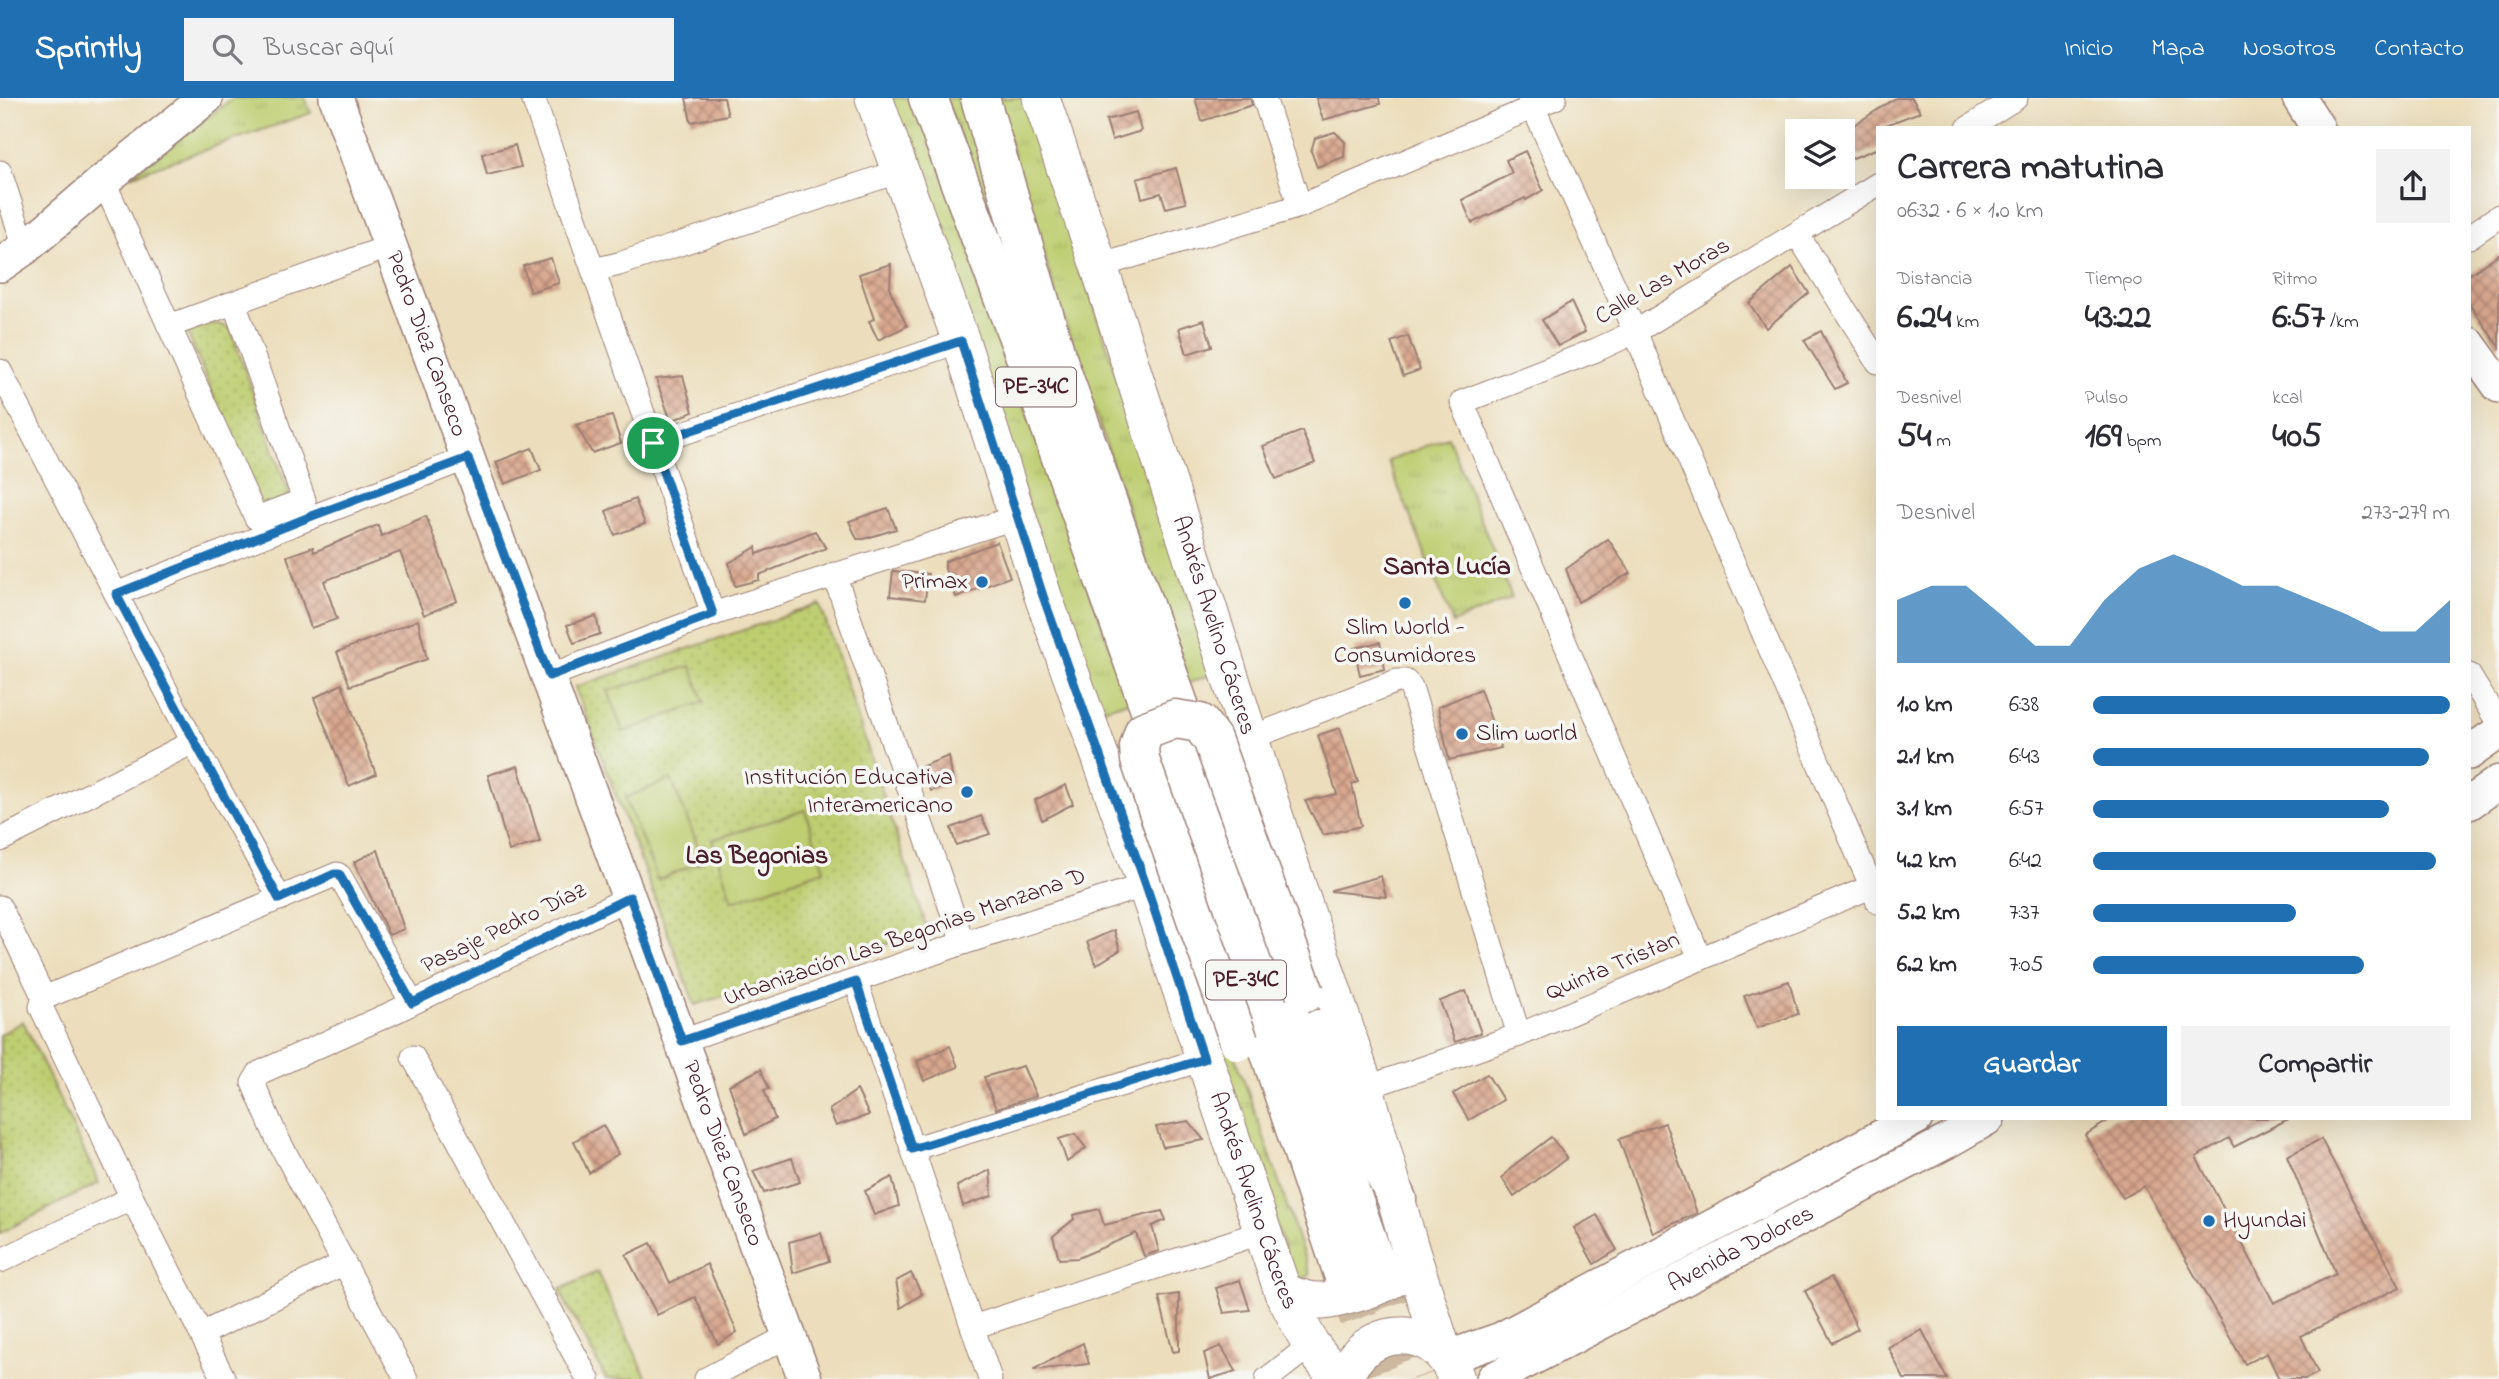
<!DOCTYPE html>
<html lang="es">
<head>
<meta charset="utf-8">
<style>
	:root { --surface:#fff; --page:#f2f2f3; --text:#2b2b33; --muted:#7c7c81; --accent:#1f6fb2 }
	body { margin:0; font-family:"Indie Flower",sans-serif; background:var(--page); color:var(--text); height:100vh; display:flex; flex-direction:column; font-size:26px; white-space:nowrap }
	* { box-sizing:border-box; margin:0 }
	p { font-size:23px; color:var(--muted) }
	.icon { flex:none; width:38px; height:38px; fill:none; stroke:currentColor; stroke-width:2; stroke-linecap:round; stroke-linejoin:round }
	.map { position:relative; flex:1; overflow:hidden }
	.side { position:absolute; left:1876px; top:28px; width:595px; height:994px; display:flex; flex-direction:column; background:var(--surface); border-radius:0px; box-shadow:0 7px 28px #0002 }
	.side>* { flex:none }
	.buttons { position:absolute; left:1785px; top:21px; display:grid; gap:14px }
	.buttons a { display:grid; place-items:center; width:70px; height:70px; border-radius:0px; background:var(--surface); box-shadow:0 7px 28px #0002; font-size:35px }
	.pin { position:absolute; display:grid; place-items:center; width:60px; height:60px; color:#fff; margin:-30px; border:4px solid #fff; border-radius:50%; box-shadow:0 2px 7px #0007 }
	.round { display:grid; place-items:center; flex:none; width:74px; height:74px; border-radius:0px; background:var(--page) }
	.overview { display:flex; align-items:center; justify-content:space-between; height:119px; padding:0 21px }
	h1 { font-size:38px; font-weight:800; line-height:52px }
	.metrics { display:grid; grid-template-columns:repeat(3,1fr); gap:10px; height:119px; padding:7px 21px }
	.metrics div { display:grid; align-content:center }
	.metrics b { font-size:35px; font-weight:800 }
	.metrics small { font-size:19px; font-weight:400 }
	.metrics p { font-size:19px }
	.chart { height:196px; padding:14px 21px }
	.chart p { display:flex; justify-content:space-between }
	.chart svg { width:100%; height:126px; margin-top:7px; fill:var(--accent); opacity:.7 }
	.action { display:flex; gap:14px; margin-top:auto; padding:14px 21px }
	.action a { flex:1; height:80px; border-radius:0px; background:var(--accent); color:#fff; font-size:28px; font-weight:800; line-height:80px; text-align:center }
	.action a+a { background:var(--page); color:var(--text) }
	ul { padding:0 21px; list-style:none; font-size:23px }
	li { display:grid; grid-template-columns:112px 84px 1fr; align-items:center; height:52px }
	li i { height:18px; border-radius:9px; background:var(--accent) }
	header { display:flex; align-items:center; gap:42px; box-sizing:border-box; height:98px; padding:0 35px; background:var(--accent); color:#fff }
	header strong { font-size:33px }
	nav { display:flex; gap:38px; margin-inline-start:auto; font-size:24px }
	.search { width:490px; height:63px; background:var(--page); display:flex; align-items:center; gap:18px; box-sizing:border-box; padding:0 24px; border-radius:0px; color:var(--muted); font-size:26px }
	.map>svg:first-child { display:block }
	.grass { fill:url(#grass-tufts); stroke:#84764e; stroke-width:2 }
	.park { fill:url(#park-dots); stroke:#84764e; stroke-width:2 }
	.garden { fill:#bece71; stroke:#84764e; stroke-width:2 }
	.building { fill:url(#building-cross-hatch) }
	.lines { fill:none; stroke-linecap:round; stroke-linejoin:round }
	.highway-tunnel { stroke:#ccb89f; stroke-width:38; stroke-dasharray:38 19; stroke-linecap:butt }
	.street-casing { stroke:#9b7e74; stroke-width:25 }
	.secondary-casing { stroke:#9b7e74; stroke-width:36 }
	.primary-casing { stroke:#9b7e74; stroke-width:39 }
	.highway-casing { stroke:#9b7e74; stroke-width:41 }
	.street { stroke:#fff; stroke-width:23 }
	.secondary { stroke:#fff; stroke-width:33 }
	.primary { stroke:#fff; stroke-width:37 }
	.highway { stroke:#fff; stroke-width:38 }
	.highway-bridge-casing { stroke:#9b7e74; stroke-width:41; stroke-linecap:butt }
	.highway-bridge { stroke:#fff; stroke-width:38 }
	.route-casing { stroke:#fff; stroke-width:14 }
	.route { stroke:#1f6fb2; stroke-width:9 }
	.poi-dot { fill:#1f6fb2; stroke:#f6f6f2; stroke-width:2.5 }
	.labels { text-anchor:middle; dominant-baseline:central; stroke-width:7; stroke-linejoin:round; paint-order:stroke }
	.shield { fill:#f6f6f2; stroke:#7e6067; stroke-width:2 }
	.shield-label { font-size:23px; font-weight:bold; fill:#4a1f2b }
	.street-label { font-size:24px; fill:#4a1f2b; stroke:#f6f6f2 }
	.poi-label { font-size:24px; fill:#4a1f2b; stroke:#f6f6f2; text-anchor:end }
	.neighbourhood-label { font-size:26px; font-weight:bold; fill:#4a1f2b; stroke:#f6f6f2 }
</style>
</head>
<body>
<header>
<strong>Sprintly</strong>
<div class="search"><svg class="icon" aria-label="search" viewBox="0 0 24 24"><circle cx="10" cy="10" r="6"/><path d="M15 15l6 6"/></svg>Buscar aquí</div>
<nav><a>Inicio</a><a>Mapa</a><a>Nosotros</a><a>Contacto</a></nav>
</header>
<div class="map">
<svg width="2499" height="1281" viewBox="0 0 2499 1281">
	<defs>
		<pattern id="grass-tufts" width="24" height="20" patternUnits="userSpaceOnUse" patternTransform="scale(1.75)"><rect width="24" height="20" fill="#bece71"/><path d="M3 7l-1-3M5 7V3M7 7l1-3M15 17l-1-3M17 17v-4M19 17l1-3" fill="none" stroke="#a5b062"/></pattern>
		<pattern id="park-dots" width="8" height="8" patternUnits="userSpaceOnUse" patternTransform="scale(1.75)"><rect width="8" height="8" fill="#bece71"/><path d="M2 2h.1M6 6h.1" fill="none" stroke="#a5b062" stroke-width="1.8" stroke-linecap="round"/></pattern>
		<pattern id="building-cross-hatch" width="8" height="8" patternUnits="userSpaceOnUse" patternTransform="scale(1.75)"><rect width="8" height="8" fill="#d8a78e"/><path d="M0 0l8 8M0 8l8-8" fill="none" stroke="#b18774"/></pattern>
	</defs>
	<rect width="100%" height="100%" fill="#f6f6f2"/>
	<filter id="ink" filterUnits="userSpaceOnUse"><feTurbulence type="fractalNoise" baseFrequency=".0143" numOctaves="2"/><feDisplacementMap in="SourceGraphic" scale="14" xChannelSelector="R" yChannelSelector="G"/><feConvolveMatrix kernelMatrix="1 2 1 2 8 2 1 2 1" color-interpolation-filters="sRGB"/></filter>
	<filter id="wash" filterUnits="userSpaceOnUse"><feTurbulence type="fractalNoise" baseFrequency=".00686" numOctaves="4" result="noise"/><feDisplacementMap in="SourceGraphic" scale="28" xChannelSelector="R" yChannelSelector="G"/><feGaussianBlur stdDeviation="1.57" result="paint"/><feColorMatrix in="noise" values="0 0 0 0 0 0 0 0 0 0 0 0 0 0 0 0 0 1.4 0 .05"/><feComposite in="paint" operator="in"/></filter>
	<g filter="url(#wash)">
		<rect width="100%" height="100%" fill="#ecdebc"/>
		<g class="grass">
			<path d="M233,0H305L311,15L130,78Z"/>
			<path d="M887,0H916L1129,603L1099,612Z"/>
			<path d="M945,0H969L1033,221Z"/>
			<path d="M996,0H1027L1213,576L1186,586L1058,203Z"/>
			<path d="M1448,339L1512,500L1453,525L1388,363Z"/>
			<path d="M1169,768L1272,1063L1310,1177L1295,1183L1154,773Z"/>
		</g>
		<g class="park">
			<path d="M215,225L230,230L290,398L261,411L187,234Z"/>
			<path d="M820,506L928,833L695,907L575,589Z"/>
			<path d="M23,923L99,1085L0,1135V937Z"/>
			<path d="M597,1174L647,1280L646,1281H606L559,1192Z"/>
		</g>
		<g class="garden">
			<path d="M691,568L704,604L623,634L608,593Z"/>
			<path d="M671,681L704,763L658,782L625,700Z"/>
			<path d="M805,712L824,772L732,803L712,742Z"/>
		</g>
		<g id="blocks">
			<g class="building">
				<path d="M686,0H724L728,17L691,24Z"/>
				<path d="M1195,0H1250L1252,7L1202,23Z"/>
				<path d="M1316,0H1379L1380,6L1323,22Z"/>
				<path d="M1896,0H1912L1920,14L1878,30V50L1843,64V34Z"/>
				<path d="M1136,14L1141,33L1112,42L1106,22Z"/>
				<path d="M1335,34L1345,44L1344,59L1317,69L1311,53L1315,40Z"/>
				<path d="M515,47L521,69L487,77L482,56Z"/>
				<path d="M1525,53L1543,92L1526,102L1525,100L1472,125L1462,102L1512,75L1506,62Z"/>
				<path d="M1176,70L1186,105L1166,110L1161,95L1142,100L1137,81Z"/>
				<path d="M2499,156V249L2469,205V177Z"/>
				<path d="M551,160L559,185L530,194L523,168Z"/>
				<path d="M891,166L890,192L907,228L878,242L869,223L874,221L859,176Z"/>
				<path d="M1792,169L1809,195L1766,230L1749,205Z"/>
				<path d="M1571,204L1585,234L1558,248L1542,222Z"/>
				<path d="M1204,222L1212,248L1187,256L1179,230Z"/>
				<path d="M1821,233L1847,285L1835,291L1804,242Z"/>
				<path d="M1408,238L1420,272L1403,278L1391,244Z"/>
				<path d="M683,278L693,314L671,323L656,281Z"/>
				<path d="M612,318L621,345L592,355L576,327Z"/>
				<path d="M1302,333L1315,365L1276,381L1263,348Z"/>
				<path d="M532,350L541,372L505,386L496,364Z"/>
				<path d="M635,401L645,426L615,437L606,413Z"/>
				<path d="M888,410L896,431L864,441H857L849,423Z"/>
				<path d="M426,418L457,503L424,517L400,454L324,483L337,521L311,530L287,458L313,449L314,454L378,427L381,438Z"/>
				<path d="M815,433L826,450L759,477V482L735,488L729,465L756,449L757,456Z"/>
				<path d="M1608,441L1631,475L1578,504L1566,471Z"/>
				<path d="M997,444L1010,479L956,499L945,471V463Z"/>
				<path d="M893,473L928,476L925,502L890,498Z"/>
				<path d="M596,518L600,536L574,545L567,527Z"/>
				<path d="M418,522L427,561L350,588L337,554Z"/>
				<path d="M1380,544L1385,571L1360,577L1354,550Z"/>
				<path d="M342,586L376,676L349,688L314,600Z"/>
				<path d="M1480,591L1501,650L1449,662L1438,609Z"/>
				<path d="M1340,630L1358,684L1352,686L1361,728L1323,737L1305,703L1337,696L1318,637Z"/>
				<path d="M949,658L953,685L931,693L923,668Z"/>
				<path d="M518,668L540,744L509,753L488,677Z"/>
				<path d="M1066,687L1073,706L1042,722L1035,702Z"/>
				<path d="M981,718L990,736L956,747L951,730Z"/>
				<path d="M378,752L404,831L389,837L354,764Z"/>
				<path d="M1381,778L1386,799L1331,793V792Z"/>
				<path d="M1114,832L1120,852L1096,867L1087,844Z"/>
				<path d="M1789,883L1798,916L1757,930L1744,898Z"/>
				<path d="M1466,893L1481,935L1455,944L1440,903Z"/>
				<path d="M950,948L958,969L924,983L917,963Z"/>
				<path d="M1023,968L1036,998L996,1011L984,979Z"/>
				<path d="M761,971L769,991L764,992L775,1021L746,1036L729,987Z"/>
				<path d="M1487,976L1503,1002L1469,1022L1453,996Z"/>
				<path d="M857,992L869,1017L836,1028L829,1012Z"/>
				<path d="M2113,1020H2290L2234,1049L2229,1040L2196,1059L2274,1205L2336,1176L2287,1058L2321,1041L2400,1189L2301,1238L2318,1275L2305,1281H2279L2267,1255L2245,1266L2144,1088L2123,1100L2085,1037Z"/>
				<path d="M1188,1023L1204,1042L1163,1049L1156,1029Z"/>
				<path d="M1665,1025L1697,1115L1653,1135L1619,1041Z"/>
				<path d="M603,1027L618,1056L589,1075L574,1043Z"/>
				<path d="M1075,1036L1086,1050L1067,1064L1059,1041Z"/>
				<path d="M1551,1039L1567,1060L1514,1099L1502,1080L1514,1067Z"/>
				<path d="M792,1060L800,1084L764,1095L753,1073Z"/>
				<path d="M990,1072L992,1098L963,1108L957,1088Z"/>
				<path d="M892,1079L899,1108L874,1117L865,1093Z"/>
				<path d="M1099,1111L1104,1127L1162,1113L1166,1122L1152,1128L1159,1153L1144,1158L1136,1135L1078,1160L1059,1161L1053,1138L1074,1121L1073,1117Z"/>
				<path d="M1597,1117L1617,1152L1594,1166L1574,1130Z"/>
				<path d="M821,1135L829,1163L793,1175L789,1144Z"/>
				<path d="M651,1145L670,1185L707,1166L737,1234L718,1246L695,1199L657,1217L626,1157Z"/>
				<path d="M911,1175L922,1196L901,1210L896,1183Z"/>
				<path d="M1831,1179L1858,1231L1832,1245L1805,1193Z"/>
				<path d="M1240,1182L1250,1212L1224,1215L1216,1190Z"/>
				<path d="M1179,1196V1253L1173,1254L1159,1199Z"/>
				<path d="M1922,1232L1947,1281H1904L1888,1249Z"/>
				<path d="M1083,1245L1089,1266L1034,1272V1271Z"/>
				<path d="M1221,1248L1236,1273L1210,1281L1204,1255Z"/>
			</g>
		</g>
	</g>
	<g filter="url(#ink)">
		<use href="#blocks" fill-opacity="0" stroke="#9b7e74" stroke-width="2"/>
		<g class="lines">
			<g class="highway-tunnel">
				<path d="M1378,1172L1415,1281"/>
				<path d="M1346,1185L1380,1281"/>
			</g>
			<g class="street-casing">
				<g id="street">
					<path d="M533,0L713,516"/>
					<path d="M1264,0L1300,108"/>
					<path d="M1529,0L1635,234L1878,804"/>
					<path d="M1968,30L2016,0"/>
					<path d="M0,74L25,150"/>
					<path d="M102,84L108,93L256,420L304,402L234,205"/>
					<path d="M1797,136L1878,264"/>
					<path d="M2469,139L2499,118"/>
					<path d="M1099,168L1300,108L1555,0"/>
					<path d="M594,172L619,166L900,73"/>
					<path d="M169,228L391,148"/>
					<path d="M0,273L193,644L280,801"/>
					<path d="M653,345L961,243"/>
					<path d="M834,476L963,845"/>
					<path d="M116,496L312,419L468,360"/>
					<path d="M2469,577L2499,626"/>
					<path d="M549,578L713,516L1017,419"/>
					<path d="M1250,640L1397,583H1405L1411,589L1519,937"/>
					<path d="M0,742L193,644"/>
					<path d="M0,809L44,900L41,909L132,1100L224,1281"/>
					<path d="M1700,860L1462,304L1596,252L1635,234L1878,86"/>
					<path d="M856,884L990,1281"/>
					<path d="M44,900L337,776L340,778L412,905"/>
					<path d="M682,943L963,845L1146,787"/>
					<path d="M413,959L588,1281"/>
					<path d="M1365,990L1519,937L1878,786"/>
					<path d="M912,1051L1204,961"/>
					<path d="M0,1163L132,1100"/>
					<path d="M973,1229L1263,1134"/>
					<path d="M202,1236L344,1165"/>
					<path d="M406,1281L276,1038L253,985L259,975L392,915L630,799"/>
					<path d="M706,1281L790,1237"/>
					<path d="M1267,1281L1311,1247"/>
				</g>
			</g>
			<g class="secondary-casing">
				<g id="secondary">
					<path id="s1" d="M336,0L805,1281"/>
					<path d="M2299,0L2318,30"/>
					<path d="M0,167L25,150L102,84L206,0"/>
					<path d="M2469,246L2499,288"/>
					<path d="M2469,655L2499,634"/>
					<path d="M2469,705L2499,684"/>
					<path d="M1446,1260L1501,1241L1916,1020"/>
					<path id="s2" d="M1493,1281L1948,1043L1988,1020"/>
				</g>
			</g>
			<g class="primary-casing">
				<g id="primary">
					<path id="s3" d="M874,0L961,243L1043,498L1146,787L1283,1194L1311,1247L1338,1281"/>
					<path id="s4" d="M1041,0L1099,168L1284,748L1365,990L1409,1147L1444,1257"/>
					<path d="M1283,1194C1295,1198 1308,1204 1321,1203C1337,1202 1388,1188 1399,1176C1402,1172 1404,1165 1406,1161"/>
					<path d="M1344,1281C1363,1224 1439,1223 1456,1281"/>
				</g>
			</g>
			<g class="highway-casing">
				<g id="highway">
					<path d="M928,0L1028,266L1248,889L1346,1185"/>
					<path d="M980,0L1056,257L1378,1172"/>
					<path d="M1319,931L1354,1016L1397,1101"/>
				</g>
			</g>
			<use href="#street" class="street"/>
			<use href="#secondary" class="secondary"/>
			<use href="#primary" class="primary"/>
			<use href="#highway" class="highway"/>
			<g class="highway-bridge-casing">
				<path id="highway-bridge" d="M1239,943L1140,662L1139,649L1144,633L1175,621L1200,625L1212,641L1305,895"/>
			</g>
			<use href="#highway-bridge" class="highway-bridge"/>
		</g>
	</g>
	<g class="lines" filter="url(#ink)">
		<g class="route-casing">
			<path id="route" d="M961,243L1043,498L1146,787L1204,961L912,1051L856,884L682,943L630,799L412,905L339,776H334L279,801L116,496L312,418L468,360L549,578L713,516L653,345Z"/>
		</g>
		<use href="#route" class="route"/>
	</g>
	<g class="poi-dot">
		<circle cx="982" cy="484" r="7"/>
		<circle cx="1405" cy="505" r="7"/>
		<circle cx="1462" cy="636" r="7"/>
		<circle cx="967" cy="694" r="7"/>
		<circle cx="2209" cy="1123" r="7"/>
	</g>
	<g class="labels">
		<g class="shield">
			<rect x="996" y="269.5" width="80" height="39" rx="5"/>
			<rect x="1206" y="862.5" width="80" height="39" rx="5"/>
		</g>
		<g class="shield-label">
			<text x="1036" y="289">PE-34C</text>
			<text x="1246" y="882">PE-34C</text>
		</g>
		<g class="street-label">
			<text transform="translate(1663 184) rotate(-30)">Calle Las Moras</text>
			<text stroke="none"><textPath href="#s1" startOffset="262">Pedro Diez Canseco</textPath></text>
			<text stroke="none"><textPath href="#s4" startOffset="555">Andrés Avelino Cáceres</textPath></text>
			<text transform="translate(504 831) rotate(-26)">Pasaje Pedro Díaz</text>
			<text transform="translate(905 840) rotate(-19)">Urbanización Las Begonias Manzana D</text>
			<text transform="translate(1613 869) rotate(-23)">Quinta Tristan</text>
			<text stroke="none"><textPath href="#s1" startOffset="1124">Pedro Diez Canseco</textPath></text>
			<text stroke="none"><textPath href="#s3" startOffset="1166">Andrés Avelino Cáceres</textPath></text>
			<text stroke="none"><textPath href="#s2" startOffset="280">Avenida Dolores</textPath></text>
		</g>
		<g class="poi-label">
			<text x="968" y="484">Primax</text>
			<text x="1405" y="530" text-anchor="middle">Slim World -<tspan x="1405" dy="28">Consumidores</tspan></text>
			<text x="1476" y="636" text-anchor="start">Slim world</text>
			<text x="953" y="680">Institución Educativa<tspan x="953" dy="28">Interamericano</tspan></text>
			<text x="2223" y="1123" text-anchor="start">Hyundai</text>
		</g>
		<g class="neighbourhood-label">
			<text x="1447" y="470">Santa Lucía</text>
			<text x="757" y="759">Las Begonias</text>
		</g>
	</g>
</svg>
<div class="buttons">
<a><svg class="icon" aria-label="layers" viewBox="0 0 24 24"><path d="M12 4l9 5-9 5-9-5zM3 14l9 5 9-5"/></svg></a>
</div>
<div class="pin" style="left:653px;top:345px;background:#1e9e55"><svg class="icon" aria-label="arrive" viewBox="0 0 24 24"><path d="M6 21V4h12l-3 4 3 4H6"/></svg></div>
<section class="side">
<div class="overview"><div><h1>Carrera matutina</h1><p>06:32 · 6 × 1.0 km</p></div><a class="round"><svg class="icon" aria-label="share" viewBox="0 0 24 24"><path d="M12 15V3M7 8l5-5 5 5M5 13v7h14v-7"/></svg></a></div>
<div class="metrics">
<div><p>Distancia</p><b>6.24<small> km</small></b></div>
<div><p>Tiempo</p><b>43:22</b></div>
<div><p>Ritmo</p><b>6:57<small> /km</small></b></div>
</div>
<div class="metrics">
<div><p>Desnivel</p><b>54<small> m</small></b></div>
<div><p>Pulso</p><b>169<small> bpm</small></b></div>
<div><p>kcal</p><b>405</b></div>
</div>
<div class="chart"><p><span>Desnivel</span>273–279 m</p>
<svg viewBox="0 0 160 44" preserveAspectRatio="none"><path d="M0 44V22L10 17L20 17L30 27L40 38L50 38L60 22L70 11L80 6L90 11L100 17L110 17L120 22L130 27L140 33L150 33L160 22V44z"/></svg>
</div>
<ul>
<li><b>1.0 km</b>6:38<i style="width:100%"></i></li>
<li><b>2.1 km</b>6:43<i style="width:94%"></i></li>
<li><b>3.1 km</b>6:57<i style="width:83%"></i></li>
<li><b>4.2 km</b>6:42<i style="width:96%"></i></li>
<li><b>5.2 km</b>7:37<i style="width:57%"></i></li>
<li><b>6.2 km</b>7:05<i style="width:76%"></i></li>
</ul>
<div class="action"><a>Guardar</a><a>Compartir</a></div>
</section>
</div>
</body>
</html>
